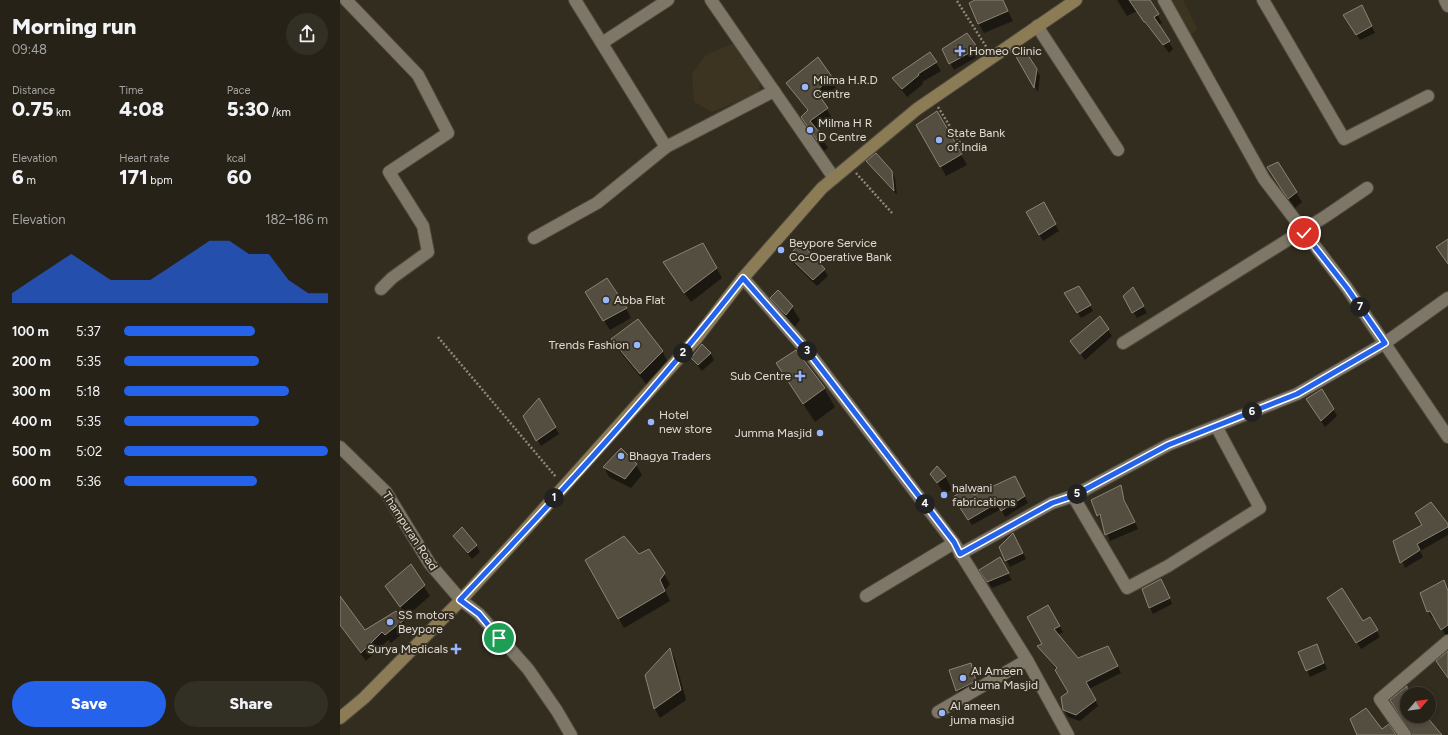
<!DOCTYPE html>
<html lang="en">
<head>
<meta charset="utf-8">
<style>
	:root { --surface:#262218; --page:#322f25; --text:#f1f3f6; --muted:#a4a4a2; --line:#423f37; --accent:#2563eb }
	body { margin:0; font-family:Figtree,sans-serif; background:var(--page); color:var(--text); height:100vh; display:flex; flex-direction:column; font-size:15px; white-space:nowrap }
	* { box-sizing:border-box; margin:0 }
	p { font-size:13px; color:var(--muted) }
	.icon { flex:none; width:22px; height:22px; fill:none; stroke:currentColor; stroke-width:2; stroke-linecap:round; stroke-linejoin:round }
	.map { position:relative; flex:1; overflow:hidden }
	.drawer { display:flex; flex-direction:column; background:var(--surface); width:340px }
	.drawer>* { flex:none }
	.needle { width:26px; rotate:61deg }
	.fabs { position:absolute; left:1060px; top:687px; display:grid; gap:8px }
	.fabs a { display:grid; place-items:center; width:36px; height:36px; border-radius:50%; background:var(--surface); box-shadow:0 2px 6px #0003,0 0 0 1px var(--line); font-size:20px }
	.pin { position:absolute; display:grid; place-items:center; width:34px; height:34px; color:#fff; margin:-17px; border:2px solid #fff; border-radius:50%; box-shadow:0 1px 4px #0007 }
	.km { position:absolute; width:20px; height:20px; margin:-10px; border-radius:50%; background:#222; color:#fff; font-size:11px; line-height:20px; text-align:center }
	.round { display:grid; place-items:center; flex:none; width:42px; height:42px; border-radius:21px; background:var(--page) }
	.head { display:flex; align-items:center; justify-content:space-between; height:68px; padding:0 12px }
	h1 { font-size:22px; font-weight:800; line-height:30px }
	.metrics { display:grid; grid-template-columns:repeat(3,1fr); gap:6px; height:68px; padding:4px 12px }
	.metrics div { display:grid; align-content:center }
	.metrics b { font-size:20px; font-weight:800 }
	.metrics small { font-size:11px; font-weight:400 }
	.metrics p { font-size:11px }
	.chart { height:112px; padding:8px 12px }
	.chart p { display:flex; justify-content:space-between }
	.chart svg { width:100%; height:72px; margin-top:4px; fill:var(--accent); opacity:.7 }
	.primary-button { display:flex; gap:8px; margin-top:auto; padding:8px 12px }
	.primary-button a { flex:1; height:46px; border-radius:24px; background:var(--accent); color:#fff; font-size:16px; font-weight:800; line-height:46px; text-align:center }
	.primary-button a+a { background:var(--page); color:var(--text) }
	ul { padding:0 12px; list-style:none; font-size:13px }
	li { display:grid; grid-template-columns:64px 48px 1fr; align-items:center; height:30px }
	li i { height:10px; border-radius:5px; background:var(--accent) }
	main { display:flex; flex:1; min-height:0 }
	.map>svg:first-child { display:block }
	.built { fill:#3c3421 }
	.shadow { fill:#0007 }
	.building { fill:#544e40; stroke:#8b8475 }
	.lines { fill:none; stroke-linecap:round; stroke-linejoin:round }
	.minor-casing { stroke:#4e493e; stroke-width:14 }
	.secondary-casing { stroke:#4e493e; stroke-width:14 }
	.path { stroke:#8c877d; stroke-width:2.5; stroke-dasharray:2 2; stroke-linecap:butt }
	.minor { stroke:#7e7768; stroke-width:12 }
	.secondary { stroke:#8c7c55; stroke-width:12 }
	.route-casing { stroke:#fff; stroke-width:8 }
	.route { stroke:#2563eb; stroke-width:5 }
	.poi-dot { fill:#97b6fd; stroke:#332d20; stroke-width:1.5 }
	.labels { text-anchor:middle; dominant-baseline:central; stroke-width:4; stroke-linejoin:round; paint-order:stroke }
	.poi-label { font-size:12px; fill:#e0dcd4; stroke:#332d20; text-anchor:start }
	.street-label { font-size:12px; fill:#e0dcd4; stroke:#332d20 }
</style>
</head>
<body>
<main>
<section class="drawer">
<div class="head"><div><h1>Morning run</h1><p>09:48</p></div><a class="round"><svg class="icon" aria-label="share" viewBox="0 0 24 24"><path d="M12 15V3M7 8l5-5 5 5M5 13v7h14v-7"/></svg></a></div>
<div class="metrics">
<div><p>Distance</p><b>0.75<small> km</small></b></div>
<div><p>Time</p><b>4:08</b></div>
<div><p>Pace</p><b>5:30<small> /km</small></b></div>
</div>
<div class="metrics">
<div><p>Elevation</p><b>6<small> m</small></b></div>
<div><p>Heart rate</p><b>171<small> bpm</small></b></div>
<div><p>kcal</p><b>60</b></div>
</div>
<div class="chart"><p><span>Elevation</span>182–186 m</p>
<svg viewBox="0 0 160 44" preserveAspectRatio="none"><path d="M0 44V38L10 30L20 22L30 14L40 22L50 30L60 30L70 30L80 22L90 14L100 6L110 6L120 14L130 14L140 30L150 38L160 38V44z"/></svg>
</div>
<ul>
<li><b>100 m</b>5:37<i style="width:64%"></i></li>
<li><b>200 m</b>5:35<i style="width:66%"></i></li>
<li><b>300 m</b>5:18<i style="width:81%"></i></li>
<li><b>400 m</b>5:35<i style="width:66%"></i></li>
<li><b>500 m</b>5:02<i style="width:100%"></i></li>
<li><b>600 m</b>5:36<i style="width:65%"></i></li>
</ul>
<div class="primary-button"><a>Save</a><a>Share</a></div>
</section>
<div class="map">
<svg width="1108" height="735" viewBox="0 0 1108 735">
	<rect width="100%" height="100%" fill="#332d20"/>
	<g class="built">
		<path d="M834,0H843L858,30L839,41L821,8Z"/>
		<path d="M400,40L420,79L419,93L372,112L354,102L352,74L366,55Z"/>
	</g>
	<g class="shadow">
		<path d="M637,0H662L673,21L644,33L639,24Z"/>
		<path d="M777,0H809L822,23L818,25L833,49L829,53L811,29L810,30L797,11L787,16Z"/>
		<path d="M1025,13L1035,33L1020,40L1008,22Z"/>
		<path d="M626,35L640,55L614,70L603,49Z"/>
		<path d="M590,53L601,71L582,82L583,84L567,97L553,78Z"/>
		<path d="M677,55L696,69L700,76L698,92Z"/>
		<path d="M477,58L496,87L481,100L492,118L476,130L488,148L484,151L467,126L468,111L448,83Z"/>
		<path d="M597,113L627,165L606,176L578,125Z"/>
		<path d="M527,161L551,171L555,178L557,195Z"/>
		<path d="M937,163L962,202L955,208L934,177Z"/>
		<path d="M703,204L719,231L703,241L687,213Z"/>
		<path d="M363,244L382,278L351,302L330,272Z"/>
		<path d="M461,245L484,270L488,276L477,286L453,263L449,256Z"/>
		<path d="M739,287L753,311L741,318L729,300Z"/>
		<path d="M793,289L807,313L797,318L784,296Z"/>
		<path d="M431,298L452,307L460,320L454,328L439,311Z"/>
		<path d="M252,302L286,308L291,318L270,330Z"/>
		<path d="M759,317L772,336L745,360L732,342Z"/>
		<path d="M273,339L322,351L329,364L308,386L280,352Z"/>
		<path d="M370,353L374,360L362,371L352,359Z"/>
		<path d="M437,364L484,388L495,407L475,422Z"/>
		<path d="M982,390L997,416L985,427L971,405Z"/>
		<path d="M199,399L219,434L201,446L184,416Z"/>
		<path d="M296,465L302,475L291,488L269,477L264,467Z"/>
		<path d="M592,474L605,476L612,489L605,495Z"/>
		<path d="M678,483L688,503L665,517L661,509L632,525L618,503Z"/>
		<path d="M780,486L788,508L798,529L770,541L763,521L758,515Z"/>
		<path d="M1108,526V535L1080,551L1083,557L1065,568L1055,542Z"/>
		<path d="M114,537L136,546L140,552L132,559Z"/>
		<path d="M677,541L686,559L670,567L666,560Z"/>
		<path d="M298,556L324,574L330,584L325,590L330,601L284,628L247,561Z"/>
		<path d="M659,559L672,580L652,588L641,570Z"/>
		<path d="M70,566L90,596L67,616L47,587Z"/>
		<path d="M1104,582L1108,590V639L1094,616L1092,618L1088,611Z"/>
		<path d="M824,586L832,604L813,614L810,608Z"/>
		<path d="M0,598L25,631L63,620L68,629L51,643L48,640L26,661L0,625Z"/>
		<path d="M992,604L1023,622L1030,618L1040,637L1021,649Z"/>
		<path d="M708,606L723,632L718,635L737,659L771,653L781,673L749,689L758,706L740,721L728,717L724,710L730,692L717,670L699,647L703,644Z"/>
		<path d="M977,645L987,669L970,677L959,653Z"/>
		<path d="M330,650L335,659L346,700L320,718L315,709L306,676Z"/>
		<path d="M631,665L639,688L620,697L610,671Z"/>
	</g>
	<g class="building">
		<path d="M635,0H663L668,11L638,24L629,3Z"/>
		<path d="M789,0H810L819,14L814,17L830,41L823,45L805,22H804Z"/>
		<path d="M1022,5L1032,26L1016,35L1003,15Z"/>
		<path d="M627,33L638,48L609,64L602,49Z"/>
		<path d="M684,49L697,69L694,88L675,55Z"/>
		<path d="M590,52L597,62L578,74L579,75L562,89L552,78Z"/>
		<path d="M478,57L492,77L476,91L488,108L470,121L484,138L479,143L461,117L468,110L446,83Z"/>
		<path d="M597,111L622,154L600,167L576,125Z"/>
		<path d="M536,153L552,171L554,191L526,161Z"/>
		<path d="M938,162L957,192L948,199L927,167Z"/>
		<path d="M704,202L716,224L699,235L686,212Z"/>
		<path d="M1108,239V264L1096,247Z"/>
		<path d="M363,243L377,268L344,293L323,262Z"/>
		<path d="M461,243L485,269L473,280L448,256Z"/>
		<path d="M267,278L287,308L263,321L245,292Z"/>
		<path d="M739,286L751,305L737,313L724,293Z"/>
		<path d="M793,287L804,306L792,313L783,296Z"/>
		<path d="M438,290L453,306L446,315L430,298Z"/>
		<path d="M760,316L769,329L740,354L730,341Z"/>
		<path d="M298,319L323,351L300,374L271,339Z"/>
		<path d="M362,344L371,353L358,365L351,358Z"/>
		<path d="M456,350L485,388L463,404L436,363Z"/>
		<path d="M982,389L994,409L981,421L966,399Z"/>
		<path d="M199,398L216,427L196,441L183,416Z"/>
		<path d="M281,448L297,464L285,479L263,467Z"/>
		<path d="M597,466L606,476L597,483L590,474Z"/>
		<path d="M675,476L685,496L661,511L657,503L628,520L613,497L629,487L634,495Z"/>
		<path d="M781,485L784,500L795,522L765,535L760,514L757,516L751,500Z"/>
		<path d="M1091,502L1108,524V527L1077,544L1080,550L1060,563L1053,541L1082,525L1075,513Z"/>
		<path d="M122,527L137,545L128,553L113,536Z"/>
		<path d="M673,533L683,553L665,561L659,547Z"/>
		<path d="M284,536L299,554L309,549L325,573L320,580L325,591L278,619L245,560Z"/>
		<path d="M660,557L669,573L647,582L639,570Z"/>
		<path d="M71,564L85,585L60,607L45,586Z"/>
		<path d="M821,579L830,598L809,608L802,589Z"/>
		<path d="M1104,580L1108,591V625L1101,630L1090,611L1087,612L1080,593Z"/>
		<path d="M1002,588L1023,621L1030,617L1038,630L1016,643L987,598Z"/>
		<path d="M0,596L25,630L56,611L64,620L45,635L42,632L21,653L0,625Z"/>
		<path d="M708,605L720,626L714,629L738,658L768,646L778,666L746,682L756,700L736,715L723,710L721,697L728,692L715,670L717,668L697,646L702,644L687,617Z"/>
		<path d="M977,644L984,663L966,671L958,652Z"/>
		<path d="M330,648L341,690L314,709L305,675Z"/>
		<path d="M1108,651V678L1096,661Z"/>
		<path d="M631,663L636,681L616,691L609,670Z"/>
		<path d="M1067,686V716H1086L1102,735H1072L1050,700Z"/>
		<path d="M1026,708L1042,729L1049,724L1056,735H1017L1010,719Z"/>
	</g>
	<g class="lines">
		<g class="minor-casing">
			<g id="minor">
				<path d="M6,0L78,75L108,133L49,172L83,226L88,252L52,278L41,289"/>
				<path d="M235,0L326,147"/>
				<path d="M371,0L494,178"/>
				<path d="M824,0L924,179L1007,288L1108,437"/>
				<path d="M923,0L1004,139L1088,96"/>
				<path d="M1105,0L1108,6"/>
				<path d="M697,26L778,150"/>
				<path d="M262,43L328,0"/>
				<path d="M194,238L257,203L326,147L434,91"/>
				<path d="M403,278L473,358L614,543L687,660L728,735"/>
				<path d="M783,343L986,216L1027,188"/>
				<path d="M0,447L46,492L90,564L121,600L139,614L188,669L217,711L231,735"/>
				<path d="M733,496L787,588L828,566L920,508L876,426"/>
				<path d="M620,554L712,503L733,496L828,445L957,394L1045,343L1108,298"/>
				<path d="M526,596L614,543"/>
				<path d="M598,712L687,660"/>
				<path d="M1065,735L1040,699L1108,641"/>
			</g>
		</g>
		<g class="secondary-casing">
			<path id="secondary" d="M0,718L24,698L121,600L184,531L356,339L403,278L482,188L577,109L736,0"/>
		</g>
		<g class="path">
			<path d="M617,1L647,48"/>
			<path d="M598,107L622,146"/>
			<path d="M516,173L552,213"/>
			<path d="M98,337L216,477"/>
		</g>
		<use href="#minor" class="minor"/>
		<use href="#secondary" class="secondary"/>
	</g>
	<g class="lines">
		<g class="route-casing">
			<path id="route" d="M159,638L139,614L120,600C218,496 316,390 403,278L473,358L614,542L620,554L712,503L733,496L828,445L957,394L1045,343L1007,288L964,233"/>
		</g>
		<use href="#route" class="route"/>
	</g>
	<g class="poi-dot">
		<path d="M618 45h4v4h4v4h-4v4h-4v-4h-4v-4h4z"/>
		<circle cx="465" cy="87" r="4"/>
		<circle cx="470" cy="130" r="4"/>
		<circle cx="599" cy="140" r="4"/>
		<circle cx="441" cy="250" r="4"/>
		<circle cx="266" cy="300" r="4"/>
		<circle cx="297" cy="345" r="4"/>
		<path d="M458 370h4v4h4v4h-4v4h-4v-4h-4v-4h4z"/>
		<circle cx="311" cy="422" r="4"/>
		<circle cx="480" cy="433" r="4"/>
		<circle cx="281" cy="456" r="4"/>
		<circle cx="604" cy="495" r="4"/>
		<circle cx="50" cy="622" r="4"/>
		<path d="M114 643h4v4h4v4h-4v4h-4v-4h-4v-4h4z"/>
		<circle cx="623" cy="678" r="4"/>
		<circle cx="602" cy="713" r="4"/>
	</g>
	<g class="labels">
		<g class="poi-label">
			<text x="629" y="51">Homeo Clinic</text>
			<text x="473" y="80">Milma H.R.D<tspan x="473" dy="14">Centre</tspan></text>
			<text x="478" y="123">Milma H R<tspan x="478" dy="14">D Centre</tspan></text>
			<text x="607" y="133">State Bank<tspan x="607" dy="14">of India</tspan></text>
			<text x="449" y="243">Beypore Service<tspan x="449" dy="14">Co-Operative Bank</tspan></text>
			<text x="274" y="300">Abba Flat</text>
			<text x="289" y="345" text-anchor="end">Trends Fashion</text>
			<text x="451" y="376" text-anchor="end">Sub Centre</text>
			<text x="319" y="415">Hotel<tspan x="319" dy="14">new store</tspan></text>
			<text x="472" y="433" text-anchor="end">Jumma Masjid</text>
			<text x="289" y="456">Bhagya Traders</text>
			<text x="612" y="488">halwani<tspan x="612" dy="14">fabrications</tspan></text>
			<text x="58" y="615">SS motors<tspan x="58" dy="14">Beypore</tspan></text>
			<text x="108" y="649" text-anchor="end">Surya Medicals</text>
			<text x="631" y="671">Al Ameen<tspan x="631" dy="14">Juma Masjid</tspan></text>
			<text x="610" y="706">Al ameen<tspan x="610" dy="14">juma masjid</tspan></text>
		</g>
		<g class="street-label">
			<text transform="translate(70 531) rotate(57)">Thampuran Road</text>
		</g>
	</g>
</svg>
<div class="fabs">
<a><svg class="needle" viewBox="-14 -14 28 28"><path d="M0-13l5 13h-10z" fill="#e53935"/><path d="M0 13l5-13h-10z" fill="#a4a4a2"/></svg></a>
</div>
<div class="pin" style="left:159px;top:638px;background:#1e9e55"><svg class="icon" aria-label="arrive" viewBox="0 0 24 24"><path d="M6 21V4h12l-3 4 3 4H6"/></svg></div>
<div class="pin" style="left:964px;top:233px;background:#d93025"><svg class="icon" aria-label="check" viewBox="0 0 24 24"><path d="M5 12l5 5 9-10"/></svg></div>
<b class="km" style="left:214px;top:498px">1</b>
<b class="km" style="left:343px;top:353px">2</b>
<b class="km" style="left:467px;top:351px">3</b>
<b class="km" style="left:585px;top:504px">4</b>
<b class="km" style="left:737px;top:494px">5</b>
<b class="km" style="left:912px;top:412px">6</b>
<b class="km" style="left:1020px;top:307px">7</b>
</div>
</main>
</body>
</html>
